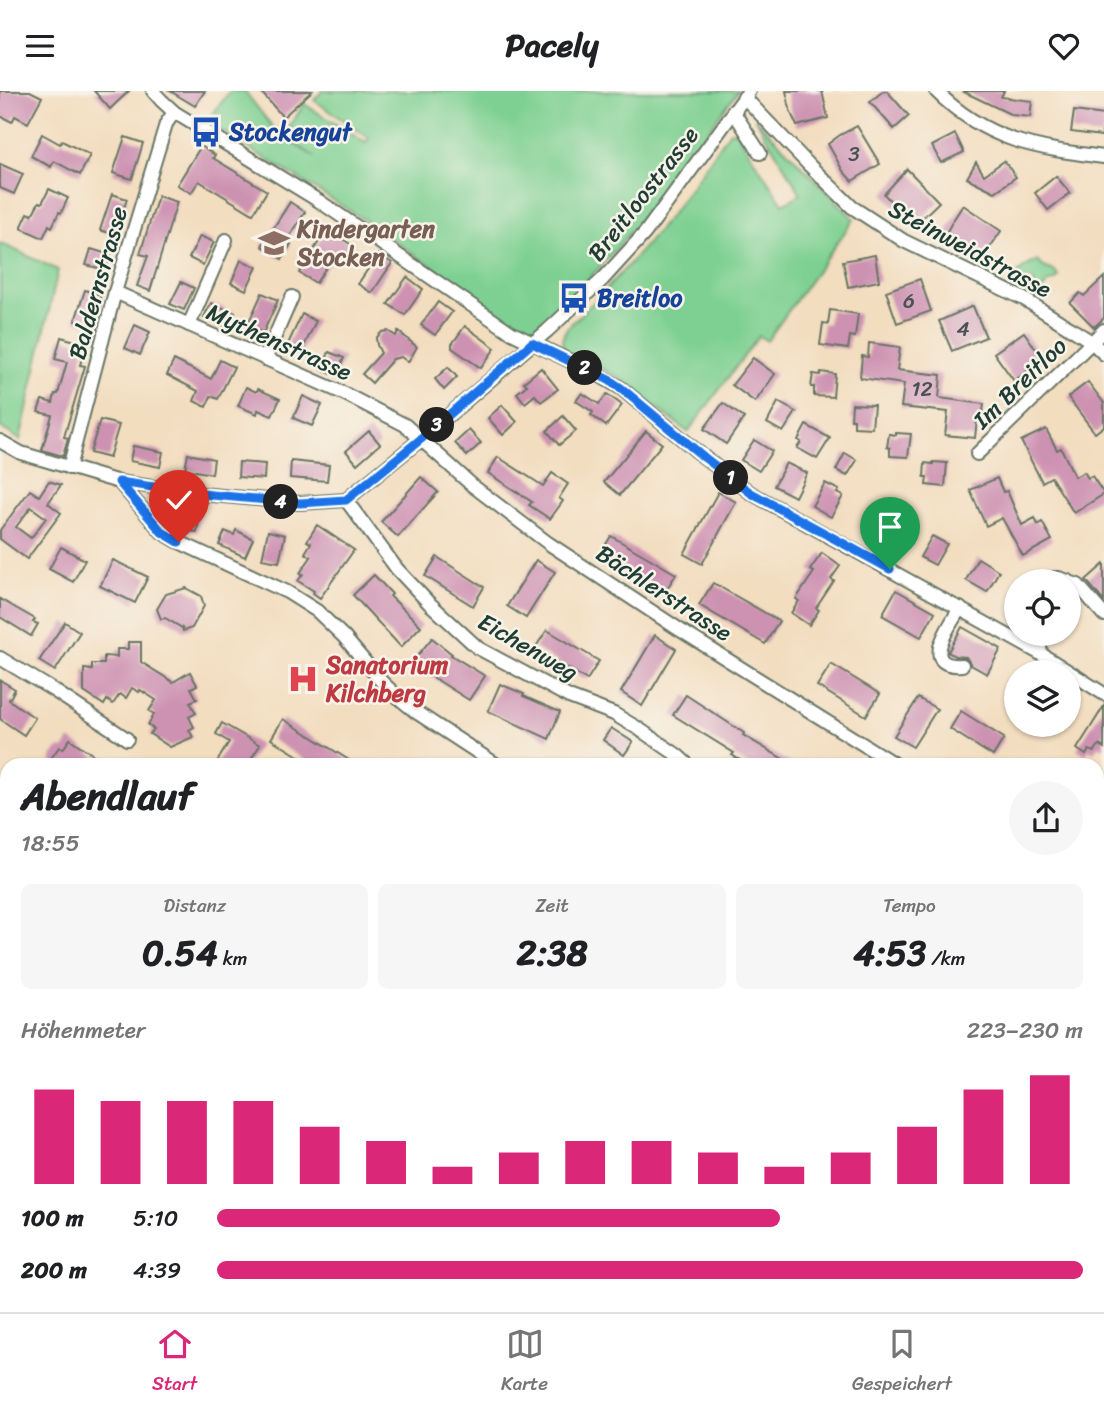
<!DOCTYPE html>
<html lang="de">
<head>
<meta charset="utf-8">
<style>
	:root { --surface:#fff; --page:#f6f6f6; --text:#202124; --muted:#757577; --line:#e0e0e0; --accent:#db2777 }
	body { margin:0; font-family:Sriracha,sans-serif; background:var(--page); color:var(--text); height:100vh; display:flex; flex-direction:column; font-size:26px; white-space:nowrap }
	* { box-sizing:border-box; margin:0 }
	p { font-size:23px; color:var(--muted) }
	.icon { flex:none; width:38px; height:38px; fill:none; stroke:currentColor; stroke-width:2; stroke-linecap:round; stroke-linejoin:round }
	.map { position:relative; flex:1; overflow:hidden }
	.details { position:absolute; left:0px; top:667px; width:1104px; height:555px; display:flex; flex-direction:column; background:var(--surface); border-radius:21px 21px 0 0; box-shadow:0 2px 5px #0004 }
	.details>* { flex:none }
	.controls { position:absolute; left:1004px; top:478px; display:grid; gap:14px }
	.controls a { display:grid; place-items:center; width:77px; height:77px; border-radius:50%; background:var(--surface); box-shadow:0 2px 5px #0004; font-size:35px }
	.pin { position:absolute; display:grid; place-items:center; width:60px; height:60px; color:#fff; margin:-72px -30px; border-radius:50% 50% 50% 0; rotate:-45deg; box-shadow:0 0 7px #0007 }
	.pin .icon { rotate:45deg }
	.km { position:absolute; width:35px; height:35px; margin:-18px; border-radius:50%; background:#222; color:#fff; font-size:19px; line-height:35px; text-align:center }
	.round { display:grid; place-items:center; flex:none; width:74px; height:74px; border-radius:37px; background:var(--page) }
	.headline { display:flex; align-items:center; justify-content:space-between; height:119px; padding:0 21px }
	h1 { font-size:38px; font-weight:800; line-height:52px }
	.figures { display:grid; grid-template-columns:repeat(3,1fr); gap:10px; height:119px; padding:7px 21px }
	.figures div { display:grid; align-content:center; border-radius:10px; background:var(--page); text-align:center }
	.figures b { font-size:35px; font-weight:800 }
	.figures small { font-size:19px; font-weight:400 }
	.figures p { font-size:19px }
	.chart { height:196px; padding:14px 21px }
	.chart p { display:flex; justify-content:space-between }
	.chart svg { width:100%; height:126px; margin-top:7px; stroke:var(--accent); stroke-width:6 }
	ul { padding:0 21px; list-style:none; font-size:23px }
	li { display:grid; grid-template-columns:112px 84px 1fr; align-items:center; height:52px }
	li i { height:18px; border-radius:9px; background:var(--accent) }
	header { display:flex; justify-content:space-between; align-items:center; height:91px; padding:0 21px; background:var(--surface); font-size:32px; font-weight:800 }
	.menu { display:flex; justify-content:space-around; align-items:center; height:98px; border-top:2px solid var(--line); background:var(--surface); font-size:19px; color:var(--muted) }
	.menu a { display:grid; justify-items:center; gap:4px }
	.menu .selected { color:var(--accent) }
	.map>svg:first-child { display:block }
	.green { fill:#7ed092; stroke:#4e8663; stroke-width:2 }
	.building { fill:#cd92b2; fill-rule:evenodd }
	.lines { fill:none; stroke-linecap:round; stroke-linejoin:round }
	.minor-casing { stroke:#697565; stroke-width:16 }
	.minor { stroke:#fff; stroke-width:12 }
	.rail-casing { stroke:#1f3d34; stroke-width:6 }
	.rail { stroke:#f7f3e8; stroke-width:3.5; stroke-dasharray:10; stroke-linecap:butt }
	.route-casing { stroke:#fff; stroke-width:14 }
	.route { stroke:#1a73e8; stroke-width:9 }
	.labels { text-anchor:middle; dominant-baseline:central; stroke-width:5; stroke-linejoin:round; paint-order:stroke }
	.number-label { font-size:21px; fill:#4a5254 }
	.transit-label { font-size:24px; font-weight:bold; fill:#164399; stroke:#f7f3e8; text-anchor:start }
	.street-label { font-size:24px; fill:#1f3d34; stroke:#f7f3e8 }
	.education-label { font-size:24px; font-weight:bold; fill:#785e54; stroke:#f7f3e8; text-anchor:start }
	.health-label { font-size:24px; font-weight:bold; fill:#be3a42; stroke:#f7f3e8; text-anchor:start }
</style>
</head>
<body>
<header><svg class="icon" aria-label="menu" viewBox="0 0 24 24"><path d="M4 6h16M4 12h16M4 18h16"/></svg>Pacely<svg class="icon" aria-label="heart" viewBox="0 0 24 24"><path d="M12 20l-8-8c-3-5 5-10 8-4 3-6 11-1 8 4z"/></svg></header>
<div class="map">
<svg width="1104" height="1221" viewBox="0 0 1104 1221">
	<rect width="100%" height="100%" fill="#f7f3e8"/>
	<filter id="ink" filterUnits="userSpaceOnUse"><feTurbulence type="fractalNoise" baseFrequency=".0143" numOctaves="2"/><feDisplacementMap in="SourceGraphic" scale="14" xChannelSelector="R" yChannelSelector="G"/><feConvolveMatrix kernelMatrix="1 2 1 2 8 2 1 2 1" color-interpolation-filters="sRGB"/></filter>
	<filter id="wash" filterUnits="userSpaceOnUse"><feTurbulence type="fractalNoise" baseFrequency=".00686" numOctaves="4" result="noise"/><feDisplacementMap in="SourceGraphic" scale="28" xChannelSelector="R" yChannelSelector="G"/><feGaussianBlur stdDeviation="1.57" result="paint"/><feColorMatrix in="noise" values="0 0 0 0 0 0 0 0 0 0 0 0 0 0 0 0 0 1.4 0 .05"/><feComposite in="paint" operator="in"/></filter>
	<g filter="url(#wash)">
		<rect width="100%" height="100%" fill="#f3ddbf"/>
		<g class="green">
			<path d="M230,0H245V1L280,45L315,66L284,45L304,13L366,52L369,47L314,9L322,0H738C687,67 639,137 580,197C569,208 548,230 536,237C530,240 526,239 520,238L371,133L207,31Z"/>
			<path d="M755,27L854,128L767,250L759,245L688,341L616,285L566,260C560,252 562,246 567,237C604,202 638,165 670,125C691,98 710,68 730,40L736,41L783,113L801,103Z"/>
			<path d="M0,152L58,179L20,349L0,336Z"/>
			<path d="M1037,170L1044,176L1054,180L1059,186L1055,190L1049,191L1042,199L1036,197L1033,189L1021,187L1017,192L1015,191L1014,189L1017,184V183C1023,177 1030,173 1037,170Z"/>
		</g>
		<g id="blocks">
			<g class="building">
				<path d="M0,0H30L42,6L28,32L15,25L12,31L0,25Z"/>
				<path d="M94,0H129L110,18Z"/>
				<path d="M170,0H205L195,15Z"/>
				<path d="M260,0H312L283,26Z"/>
				<path d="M786,0H822L828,27L797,35L791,22Z"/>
				<path d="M883,0H887L909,25L894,38L870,11Z"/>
				<path d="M962,0H1004L1001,6L1032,10L1030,26L1012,24Z"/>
				<path d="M1074,20L1104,24V41H1102V45L1071,41Z"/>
				<path d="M857,35L880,73L852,90L843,80L828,53L840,44Z"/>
				<path d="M42,43L60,53L62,50L90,64L80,84L54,70L51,76L31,65Z"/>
				<path d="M955,43L964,61L941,72L932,55Z"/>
				<path d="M125,46L143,52L132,88L113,82Z"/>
				<path d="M201,55L215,64L213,67L267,100L253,123L199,90L191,102L177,94Z"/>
				<path d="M1004,70L1016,86L995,101L967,87L976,71L984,84Z"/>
				<path d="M0,73L23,83L14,103L0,97Z"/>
				<path d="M907,78L939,111L916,133L904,125L884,103Z"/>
				<path d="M1056,85L1070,102L1048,119L1035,102Z"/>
				<path d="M49,98L68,107L61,122L59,121L52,136L49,134L43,147L21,137L28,122L32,124L39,111L42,112Z"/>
				<path d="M112,103L127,108L115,144L100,139Z"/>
				<path d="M158,105L177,111L150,200L137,195L148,165L140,163Z"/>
				<path d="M290,111L305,121L287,150L291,153L282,168L262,155Z"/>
				<path d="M963,114L1001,140L983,167L970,161L945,144L952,131Z"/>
				<path d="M327,138L355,156L347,171L334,164L316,192L299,182Z"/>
				<path d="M200,145L214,151L203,174L189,167Z"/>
				<path d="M91,158L111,164L106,179L86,174Z"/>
				<path d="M378,163L392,172L372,202L358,193Z"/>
				<path d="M875,164L879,190L848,196L843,170Z"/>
				<path d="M241,169L257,176L246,199L231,192Z"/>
				<path d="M407,186L423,198L405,224L388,213Z"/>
				<path d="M1104,186V227L1094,236L1070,212L1080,202L1084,205Z"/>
				<path d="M920,188L931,220L897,232L886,200Z"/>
				<path d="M181,191L194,197L184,219L170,213Z"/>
				<path d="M85,199L101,204L98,212L101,213L94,235L75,230Z"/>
				<path d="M262,202L278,209L263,242L247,235Z"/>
				<path d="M438,211L452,221L435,244L421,234Z"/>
				<path d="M211,212L235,222L228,237L204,226Z"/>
				<path d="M973,215L986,246L952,260L939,230Z"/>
				<path d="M830,219L858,223L855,246L850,245L848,258L820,254L823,232L828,233Z"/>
				<path d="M302,223L316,230L301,262L287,255Z"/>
				<path d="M135,234L150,241L140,264L125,257Z"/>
				<path d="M465,235L495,257L481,277L452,257V253Z"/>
				<path d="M388,240L396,245L398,240L417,256L408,271L401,266L393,268L372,292L362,283L381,262L377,254L376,247L382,241Z"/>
				<path d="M1024,241L1043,268L1014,290L994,262Z"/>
				<path d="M61,246L86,253L80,274L85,275L64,346L68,347L63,365L42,359L52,324L38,321L42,309L53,312L55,303H58L67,271L55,268Z"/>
				<path d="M869,252L900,256L897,279L941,284L939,307L984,313L982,328L977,327L975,347L945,344L948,321L901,316L904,293L860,287L862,265L868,266Z"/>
				<path d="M329,261L344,267L336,285L322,279Z"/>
				<path d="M753,267L775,283L755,311L732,294Z"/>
				<path d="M174,269L211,288L220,269L234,276L218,308L211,305L206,316L194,310L198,300L167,284Z"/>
				<path d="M448,276L457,286L444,299L435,288Z"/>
				<path d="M541,277L558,298L541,311L535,304L525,312L517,302L527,294L524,291Z"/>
				<path d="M821,281L835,283L833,306L814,305V296H811L813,283L820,284Z"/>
				<path d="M1088,291L1104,312V335L1095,342L1068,306Z"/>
				<path d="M246,296L256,301L258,298L280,308L272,325L258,319L257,323L238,315Z"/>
				<path d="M582,302L599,313L607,303L622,314L606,335L591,324L593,321L576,310Z"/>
				<path d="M303,305L322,314L312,335L293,327Z"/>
				<path d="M778,311L796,321L783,341L767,332Z"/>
				<path d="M723,312L744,327L726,353L704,338Z"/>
				<path d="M852,313L874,314L872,337L854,336V328H851Z"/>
				<path d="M502,314L517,331L503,344L488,327Z"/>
				<path d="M563,325L576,340L559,354L547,340Z"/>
				<path d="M100,329L119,334L109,367L90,362Z"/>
				<path d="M806,334L830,347L817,368L797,357L801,351L798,349Z"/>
				<path d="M1046,338L1057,359L1061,357L1075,386L1084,381L1088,387L1092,385L1104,403L1074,422L1051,386L1042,391L1021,350Z"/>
				<path d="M469,339L481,352L467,365L455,352Z"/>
				<path d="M369,340L380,353L357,373L346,360Z"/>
				<path d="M646,340L662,353L620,404L604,391Z"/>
				<path d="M896,342L911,343L908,366L890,365V357L887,356L889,343L896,344Z"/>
				<path d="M754,349L772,360L759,380L741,369Z"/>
				<path d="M133,355L163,361L160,376L130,370Z"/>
				<path d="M845,362L857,369L847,385L836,379Z"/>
				<path d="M188,363L214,368L212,383L185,378Z"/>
				<path d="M498,366L543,395L552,382L568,393L559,407L563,410L550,428L529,414L532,411L488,382Z"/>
				<path d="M291,370L329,374L327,390L290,387Z"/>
				<path d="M239,371L265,373L264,388L238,386Z"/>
				<path d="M933,371L947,372L945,396L926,394L927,386H924L925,372L933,373Z"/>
				<path d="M786,372L807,382L795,406L774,395Z"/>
				<path d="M421,386L438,401L398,446L381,431Z"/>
				<path d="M997,387L1003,401L1007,400L1022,434L1035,427L1038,434L1042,431L1052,449L1023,465L1002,427L986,435L970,399Z"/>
				<path d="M49,390L61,394L48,412L61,422L27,468L0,448V439L30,399L39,405ZM31,416L46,427L31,447L16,436Z"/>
				<path d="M825,392L839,399L837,402L843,405L831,426L812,415Z"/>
				<path d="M718,401L736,411L702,473L684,463Z"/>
				<path d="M879,413L898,422L889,441L869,432Z"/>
				<path d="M183,421L200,424L197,441L180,438Z"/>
				<path d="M317,434L354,459L320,507L313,502L314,500L298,490L303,483L300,482L311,466L305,462L311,452L307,450Z"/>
				<path d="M236,439L253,448L245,466L219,454L225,440L234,444Z"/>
				<path d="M268,440L285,444L279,471L262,468Z"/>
				<path d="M611,445L676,483L665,501L600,463Z"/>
				<path d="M932,445L947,453L935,474L920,466Z"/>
				<path d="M61,456L85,469L73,491L49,478Z"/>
				<path d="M822,462L840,475L831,488L834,490L816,517L819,519L809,534L791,522L799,510L796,508L814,481L810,479Z"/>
				<path d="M437,466L484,496L473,515L425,485Z"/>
				<path d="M978,467L999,480L987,501L966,489Z"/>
				<path d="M113,469L148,486L135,512L100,495Z"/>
				<path d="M536,469L555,481L526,527L507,515Z"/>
				<path d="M1104,473V511L1086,489Z"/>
				<path d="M374,484L392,503L390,505L421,535L401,556L353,504Z"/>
				<path d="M713,492L779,530L765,553L699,514Z"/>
				<path d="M186,497L201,505L204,515L192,537L183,540L182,537L165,527L161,528L157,518L166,503Z"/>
				<path d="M896,499L935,521L921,546L882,524Z"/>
				<path d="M0,508L35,528L33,531L38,533L31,545L0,526Z"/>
				<path d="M65,531L80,541L55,580L39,570Z"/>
				<path d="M962,536L1001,558L987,583L971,574L966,566L955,565L948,561Z"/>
				<path d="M547,539L599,570L587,589L535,557Z"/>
				<path d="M655,544L676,558L642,615L621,601Z"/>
				<path d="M432,547L452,563L451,564L485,585L469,609L434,587L413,570Z"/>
				<path d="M128,551H141V571L173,591L190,581L197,594L191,597L197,608L190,611L196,622L189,626L194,636L189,639L193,646L170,656L150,643L154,638L148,634L154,623L149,620L156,609L140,599L139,601L132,597L126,607L120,603L113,613L107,609L104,614L84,601V578L92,579V573H104V565L117,566V558H128Z"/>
				<path d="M831,573L880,603L866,625L817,595Z"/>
				<path d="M0,589L15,598L9,609L35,627L24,644L0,628Z"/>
				<path d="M500,593L524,603L523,605L560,621L549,648L488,620Z"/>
				<path d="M686,604L744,642L743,644L793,674H748L732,664L734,662L673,624Z"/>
				<path d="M918,607L937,618L913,656L894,645Z"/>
				<path d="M1104,615V657L1099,654L1094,661L1089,659L1086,664L1077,658Z"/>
				<path d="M961,620L1004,647L993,665L950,638Z"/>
				<path d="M283,628L357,674H313L271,648Z"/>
				<path d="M222,632L260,654L247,674H215L229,651L216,643Z"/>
				<path d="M611,637L633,651L624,664L603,649Z"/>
				<path d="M70,648L108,674H56L50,669L59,656L63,658Z"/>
			</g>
		</g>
	</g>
	<g filter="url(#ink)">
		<use href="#blocks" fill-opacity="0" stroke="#697565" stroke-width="2"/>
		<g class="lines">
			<g class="minor-casing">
				<g id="minor">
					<path d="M153,0L161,9L174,21L319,110L512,242L597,283L621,297L705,367L751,402L1041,563L1104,603"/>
					<path d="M936,0C987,51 1036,57 1104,66"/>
					<path d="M744,6L810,75L852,116L904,150L1024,208L1092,251L977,363"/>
					<path d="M733,20L760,62"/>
					<path d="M115,201L345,303L405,334L473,395L548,452L680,539L896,674"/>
					<path d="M189,234L226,149"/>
					<path d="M1104,239L1092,251L1104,263"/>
					<path d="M265,268L292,206"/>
					<path d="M0,350L21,362L119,391L201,403L300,412L346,409L421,348L547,240L603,188L645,142L749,0"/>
					<path d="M69,377L115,201L166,33L174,21"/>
					<path d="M119,391L162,441L179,451L287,501L317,520L344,546L382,591L399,607L416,621L497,674"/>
					<path d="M346,409L397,478L428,511L478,557L569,606L614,623L639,638L677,664L688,674"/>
					<path d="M1037,490L1038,488L1059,487L1068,490"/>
					<path d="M1069,491L1078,494L1104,524"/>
					<path d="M960,517C950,535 918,577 962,574"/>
					<path d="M1038,542L1041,563"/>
					<path d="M0,567L53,599L127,648"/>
					<path d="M0,768L7,773"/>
					<path d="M0,788L7,787"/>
					<path d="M1097,793L1104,797"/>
					<path d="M1097,880L1104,886"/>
					<path d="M1097,984L1104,987"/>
					<path d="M0,990L7,994"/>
					<path d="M1097,1183L1104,1186"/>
					<path d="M171,1214L183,1221"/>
					<path d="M197,1214L198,1221"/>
					<path d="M266,1214L283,1221"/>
					<path d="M382,1214L388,1221"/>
					<path d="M494,1214L505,1221"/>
					<path d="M772,1214L781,1221"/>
					<path d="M826,1214L830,1221"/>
					<path d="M438,1221L439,1214"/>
				</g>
			</g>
			<use href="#minor" class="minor"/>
			<g class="rail-casing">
				<g id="rail">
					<path d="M0,1141L7,1146"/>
					<path d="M118,1214L131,1221"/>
					<path d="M133,1214L146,1221"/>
				</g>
			</g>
			<use href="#rail" class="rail"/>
		</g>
	</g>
	<g class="lines" filter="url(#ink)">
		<g class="route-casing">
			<path id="route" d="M179,451L162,441L119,391L201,403L300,412L346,409L421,348L532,252L609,289L621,297L705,367L751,402L890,478"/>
		</g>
		<use href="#route" class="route"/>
	</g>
	<defs>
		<g id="bus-bare" transform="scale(2.415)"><path d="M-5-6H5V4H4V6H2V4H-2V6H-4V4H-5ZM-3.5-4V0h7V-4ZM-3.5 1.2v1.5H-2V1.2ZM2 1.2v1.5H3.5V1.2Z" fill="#1a4fb4" stroke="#f7f3e8" stroke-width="2.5" paint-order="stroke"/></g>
		<g id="school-bare" transform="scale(2.415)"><path d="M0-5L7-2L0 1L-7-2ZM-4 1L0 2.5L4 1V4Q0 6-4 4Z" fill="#8d6e63" stroke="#f7f3e8" stroke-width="2.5" paint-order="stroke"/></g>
		<g id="hospital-bare" transform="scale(2.415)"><path d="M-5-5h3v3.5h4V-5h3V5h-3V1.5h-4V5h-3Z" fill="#e0444e" stroke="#f7f3e8" stroke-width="2.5" paint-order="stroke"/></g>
	</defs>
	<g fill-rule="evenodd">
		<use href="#bus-bare" x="206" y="41"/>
		<use href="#school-bare" x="274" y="152"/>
		<use href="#bus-bare" x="574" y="207"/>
		<use href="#hospital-bare" x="303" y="588"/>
	</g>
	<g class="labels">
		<g class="number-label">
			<text x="854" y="63">3</text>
			<text x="909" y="210">6</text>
			<text x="963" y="238">4</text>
			<text x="922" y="298">12</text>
		</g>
		<g class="transit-label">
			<text x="229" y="41">Stockengut</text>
			<text x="597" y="207">Breitloo</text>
		</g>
		<g class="street-label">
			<text transform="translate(643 103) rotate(-52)">Breitloostrasse</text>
			<text transform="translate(970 158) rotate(28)">Steinweidstrasse</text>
			<text transform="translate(98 192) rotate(-74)">Baldernstrasse</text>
			<text transform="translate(279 251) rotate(24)">Mythenstrasse</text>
			<text transform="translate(1020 292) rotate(-44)">Im Breitloo</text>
			<text transform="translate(664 502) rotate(33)">Bächlerstrasse</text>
			<text transform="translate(528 556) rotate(30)">Eichenweg</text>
		</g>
		<g class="education-label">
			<text x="297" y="138">Kindergarten<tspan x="297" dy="28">Stocken</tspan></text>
		</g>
		<g class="health-label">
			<text x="326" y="574">Sanatorium<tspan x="326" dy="28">Kilchberg</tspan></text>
		</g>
	</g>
</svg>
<div class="controls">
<a><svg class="icon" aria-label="locate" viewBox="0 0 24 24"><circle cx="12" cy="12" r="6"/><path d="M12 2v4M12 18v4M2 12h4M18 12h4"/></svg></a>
<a><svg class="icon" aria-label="layers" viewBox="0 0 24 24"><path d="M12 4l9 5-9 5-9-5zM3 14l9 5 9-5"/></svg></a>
</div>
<div class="pin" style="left:890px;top:478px;background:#1e9e55"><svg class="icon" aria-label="arrive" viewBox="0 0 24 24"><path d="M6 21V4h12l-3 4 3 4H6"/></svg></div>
<div class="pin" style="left:179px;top:451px;background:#d93025"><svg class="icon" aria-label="check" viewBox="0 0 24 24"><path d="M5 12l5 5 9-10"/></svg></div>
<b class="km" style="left:731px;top:387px">1</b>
<b class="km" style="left:585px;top:277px">2</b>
<b class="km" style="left:437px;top:334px">3</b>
<b class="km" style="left:281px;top:411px">4</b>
<section class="details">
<div class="headline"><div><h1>Abendlauf</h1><p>18:55</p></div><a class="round"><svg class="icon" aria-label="share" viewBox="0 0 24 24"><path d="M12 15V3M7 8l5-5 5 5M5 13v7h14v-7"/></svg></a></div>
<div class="figures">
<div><p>Distanz</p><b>0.54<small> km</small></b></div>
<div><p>Zeit</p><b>2:38</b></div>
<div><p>Tempo</p><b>4:53<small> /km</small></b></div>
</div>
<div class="chart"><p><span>Höhenmeter</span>223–230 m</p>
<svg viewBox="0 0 160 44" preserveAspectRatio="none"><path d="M5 44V11M15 44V15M25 44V15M35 44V15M45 44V24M55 44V29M65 44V38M75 44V33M85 44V29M95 44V29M105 44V33M115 44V38M125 44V33M135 44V24M145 44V11M155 44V6"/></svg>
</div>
<ul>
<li><b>100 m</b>5:10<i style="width:65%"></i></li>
<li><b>200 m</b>4:39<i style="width:100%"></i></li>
</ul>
</section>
</div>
<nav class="menu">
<a class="selected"><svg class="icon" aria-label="home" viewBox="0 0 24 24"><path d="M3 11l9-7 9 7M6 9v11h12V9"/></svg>Start</a>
<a><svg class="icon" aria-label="map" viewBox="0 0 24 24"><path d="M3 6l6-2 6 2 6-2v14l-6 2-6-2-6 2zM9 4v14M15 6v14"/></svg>Karte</a>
<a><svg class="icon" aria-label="saved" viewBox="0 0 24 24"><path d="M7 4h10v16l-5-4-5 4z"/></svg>Gespeichert</a>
</nav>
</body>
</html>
